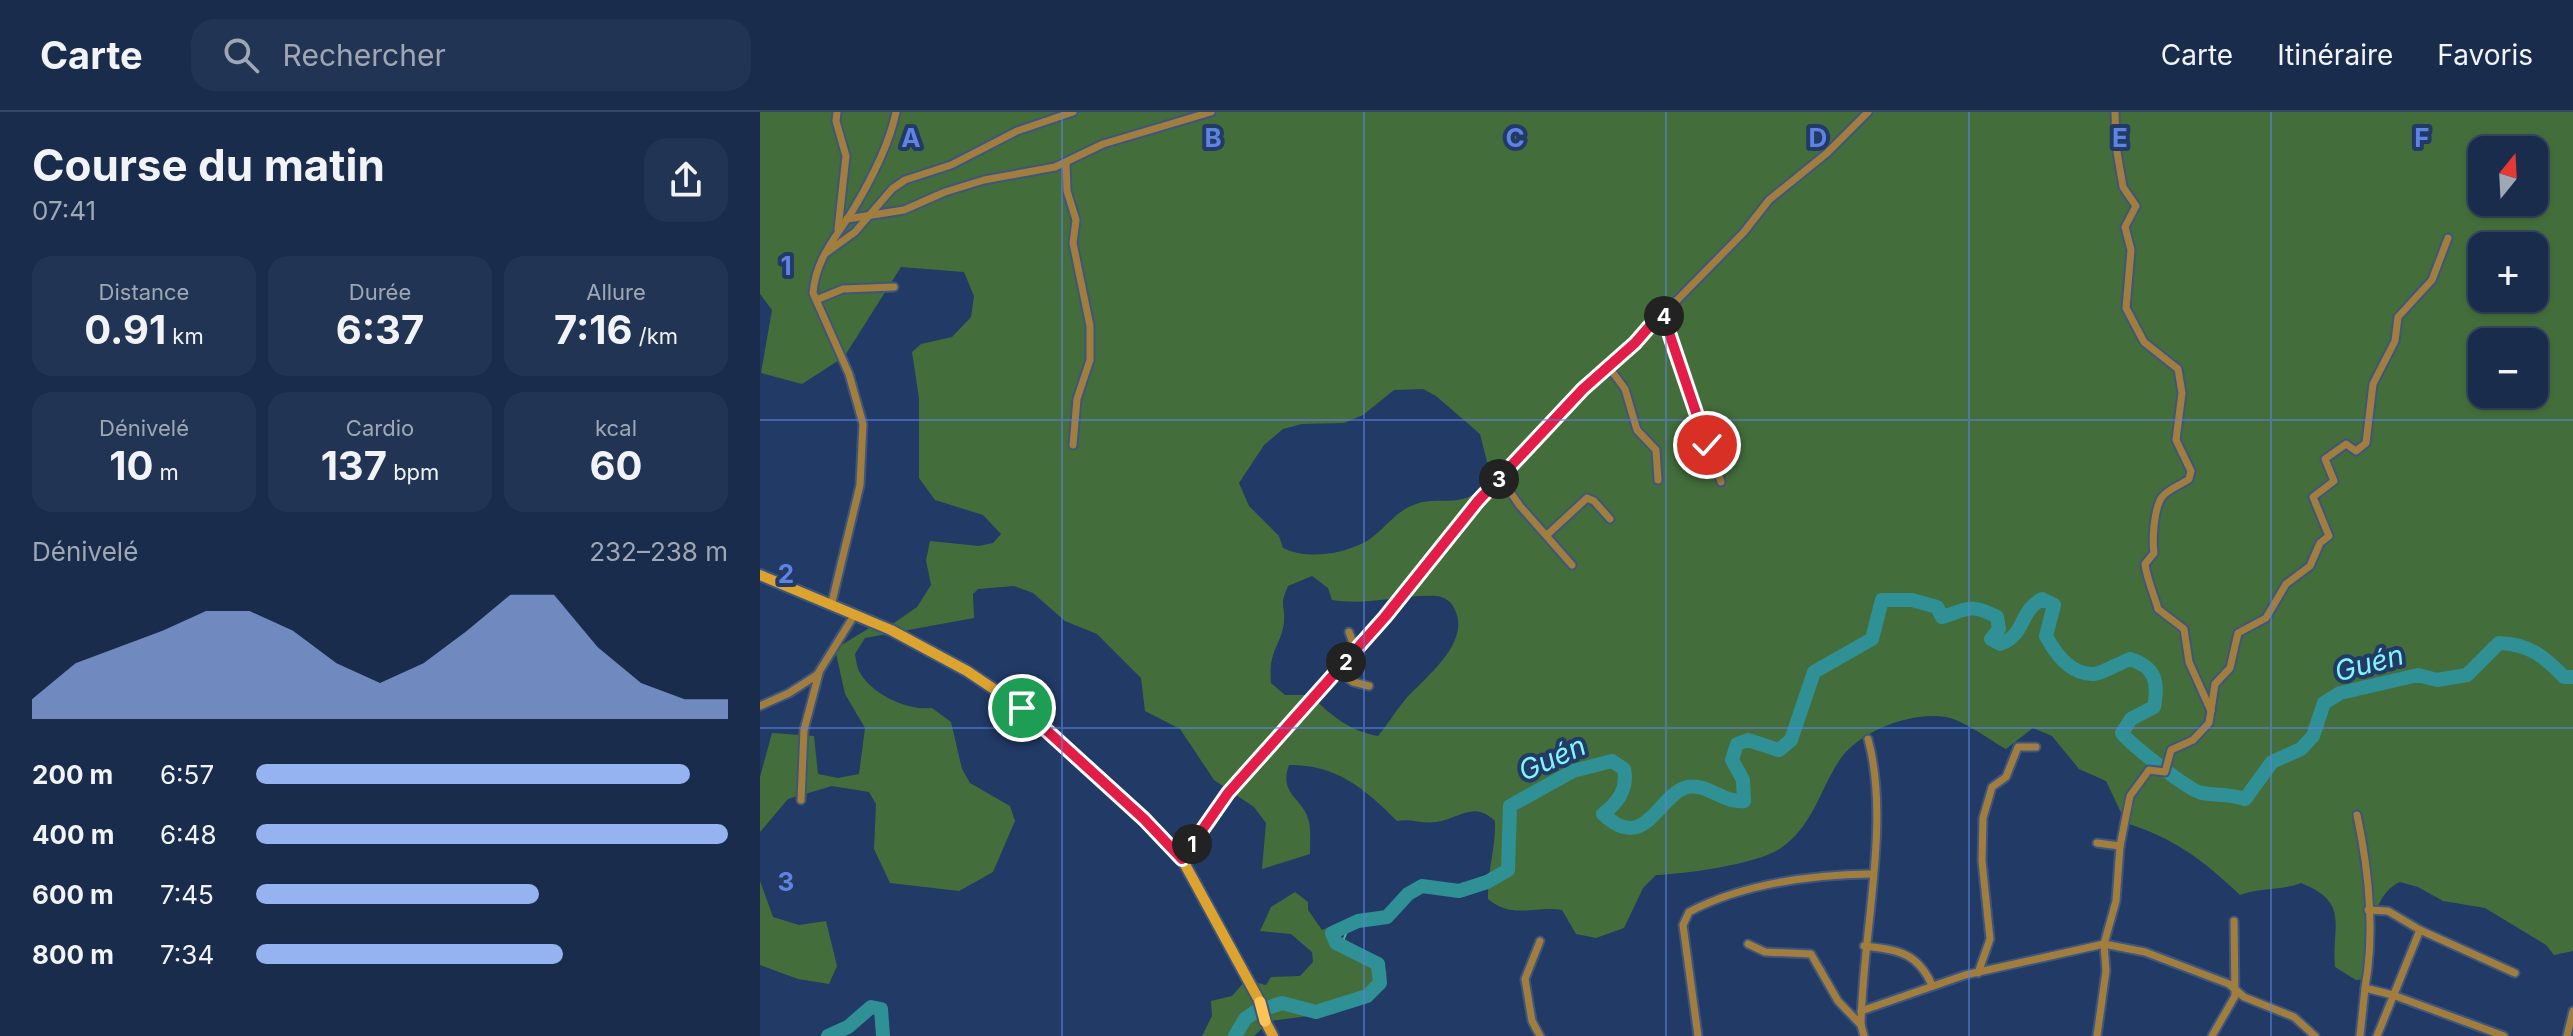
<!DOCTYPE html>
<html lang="fr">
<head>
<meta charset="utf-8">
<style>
	:root { --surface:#192c4c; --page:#223453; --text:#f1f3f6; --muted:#9fa7b5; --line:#374864; --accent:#95b2f1 }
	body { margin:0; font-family:Inter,sans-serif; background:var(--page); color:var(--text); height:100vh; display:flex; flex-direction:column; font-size:30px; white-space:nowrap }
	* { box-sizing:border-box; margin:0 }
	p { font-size:26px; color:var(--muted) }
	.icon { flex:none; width:44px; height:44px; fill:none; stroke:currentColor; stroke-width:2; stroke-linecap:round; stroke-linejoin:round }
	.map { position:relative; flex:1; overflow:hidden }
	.panel { display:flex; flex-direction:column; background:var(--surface); width:760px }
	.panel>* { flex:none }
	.needle { width:52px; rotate:18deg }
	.fabs { position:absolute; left:1708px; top:24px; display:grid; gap:16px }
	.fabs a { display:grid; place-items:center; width:80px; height:80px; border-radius:16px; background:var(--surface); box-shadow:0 2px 6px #0004,0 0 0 2px var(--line); font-size:40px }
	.pin { position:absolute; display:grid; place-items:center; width:68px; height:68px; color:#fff; margin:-34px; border:4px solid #fff; border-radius:50%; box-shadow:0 2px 8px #0007 }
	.km { position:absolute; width:40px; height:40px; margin:-20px; border-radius:50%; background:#222; color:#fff; font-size:22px; line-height:40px; text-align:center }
	.round { display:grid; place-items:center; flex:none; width:84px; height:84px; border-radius:24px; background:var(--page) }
	.overview { display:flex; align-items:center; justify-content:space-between; height:136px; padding:0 32px }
	h1 { font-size:44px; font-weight:700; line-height:60px }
	.stats { display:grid; grid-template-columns:repeat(3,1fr); gap:12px; height:136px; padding:8px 32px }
	.stats div { display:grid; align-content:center; border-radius:20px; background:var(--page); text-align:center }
	.stats b { font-size:40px; font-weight:700 }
	.stats small { font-size:22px; font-weight:400 }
	.stats p { font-size:22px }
	.chart { height:224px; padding:16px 32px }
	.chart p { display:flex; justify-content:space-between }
	.chart svg { width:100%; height:144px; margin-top:8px; fill:var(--accent); opacity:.7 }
	ul { padding:0 32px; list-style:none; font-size:26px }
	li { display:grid; grid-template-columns:128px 96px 1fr; align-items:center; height:60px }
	li i { height:20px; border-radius:10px; background:var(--accent) }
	header { display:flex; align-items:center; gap:48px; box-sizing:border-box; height:112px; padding:0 40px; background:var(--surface); border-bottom:2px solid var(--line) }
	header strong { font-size:38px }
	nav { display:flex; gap:44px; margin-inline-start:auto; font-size:28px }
	.search { width:560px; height:72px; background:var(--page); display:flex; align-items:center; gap:20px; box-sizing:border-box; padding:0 28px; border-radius:24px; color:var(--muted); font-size:30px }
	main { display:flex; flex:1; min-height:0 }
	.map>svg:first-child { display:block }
	.green { fill:#436e3b; fill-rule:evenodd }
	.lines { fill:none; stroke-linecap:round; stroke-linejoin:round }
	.stream { stroke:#5ba5b0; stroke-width:2 }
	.river { stroke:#2f9196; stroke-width:14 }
	.minor-casing { stroke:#3e567e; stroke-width:11 }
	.secondary-casing { stroke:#3e567e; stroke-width:14 }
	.primary-casing { stroke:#3e567e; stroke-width:15 }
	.minor { stroke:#a27e3e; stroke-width:7 }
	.secondary { stroke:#dca32e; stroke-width:10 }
	.primary { stroke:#fdc355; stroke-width:11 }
	.route-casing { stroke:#fff; stroke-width:16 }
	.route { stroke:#e11d48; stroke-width:10 }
	.grid { fill:none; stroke:#5f83e1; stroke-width:2; stroke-opacity:0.55 }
	.labels { text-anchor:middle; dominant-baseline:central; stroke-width:8; stroke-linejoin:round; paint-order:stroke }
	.water-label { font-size:28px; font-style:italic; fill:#82f6fd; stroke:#213a66 }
	.grid-label { font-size:26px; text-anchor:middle; font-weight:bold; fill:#5f83e1; stroke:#213a66; stroke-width:8; stroke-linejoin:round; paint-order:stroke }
</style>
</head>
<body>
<header>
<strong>Carte</strong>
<div class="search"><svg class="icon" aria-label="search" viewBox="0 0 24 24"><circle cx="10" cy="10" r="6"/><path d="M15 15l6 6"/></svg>Rechercher</div>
<nav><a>Carte</a><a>Itinéraire</a><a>Favoris</a></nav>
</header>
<main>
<section class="panel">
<div class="overview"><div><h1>Course du matin</h1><p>07:41</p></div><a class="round"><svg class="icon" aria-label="share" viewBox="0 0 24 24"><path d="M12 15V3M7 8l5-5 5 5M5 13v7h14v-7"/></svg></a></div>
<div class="stats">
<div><p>Distance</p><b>0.91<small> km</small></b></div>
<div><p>Durée</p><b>6:37</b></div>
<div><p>Allure</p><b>7:16<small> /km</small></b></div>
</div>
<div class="stats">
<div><p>Dénivelé</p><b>10<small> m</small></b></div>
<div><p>Cardio</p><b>137<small> bpm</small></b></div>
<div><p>kcal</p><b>60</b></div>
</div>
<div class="chart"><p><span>Dénivelé</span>232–238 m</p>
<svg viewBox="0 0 160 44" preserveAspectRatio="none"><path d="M0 44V38L10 27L20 22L30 17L40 11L50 11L60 17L70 27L80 33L90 27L100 17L110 6L120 6L130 22L140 33L150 38L160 38V44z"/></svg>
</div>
<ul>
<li><b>200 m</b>6:57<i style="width:92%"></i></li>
<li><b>400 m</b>6:48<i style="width:100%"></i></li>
<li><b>600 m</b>7:45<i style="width:60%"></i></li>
<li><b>800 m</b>7:34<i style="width:65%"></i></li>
</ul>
</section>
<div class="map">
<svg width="1813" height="924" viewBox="0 0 1813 924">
	<rect width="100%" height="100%" fill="#213a66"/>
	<g class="green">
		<path d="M0,0H1813V839L1794,843L1786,833L1725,796L1683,789L1658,775L1640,770C1609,783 1609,838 1606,867L1596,868L1575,855C1571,814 1591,791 1541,771C1520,779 1501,775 1480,783C1443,748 1414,726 1366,711L1346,669L1319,657L1292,624L1273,616L1246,637C1228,627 1205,609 1186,605C1153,599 1101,618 1081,646C1059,678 1054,713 1021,736C999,752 924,762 896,763L883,776L864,816L836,826L816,822L802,798C774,793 753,808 728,787C727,760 736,736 735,709C713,688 699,707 676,710C663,712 650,706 637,709C604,676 577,653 529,653C518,683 544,686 549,710C551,719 550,731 550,742L502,757L506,711L494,695L454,668L420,617L385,599L381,566L337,522L305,509L273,481L254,474L218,477L213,482L214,506L105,526L95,542C96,548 97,556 100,561C113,583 148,599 172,596L191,610L202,657L210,671L250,694L255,709L233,760L199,779L130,771L114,737L116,692L109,680L72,674L28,687L0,720V665L12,621L54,624L58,662L78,666L99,662L105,616L85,582L75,537L111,515L131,513L157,495L171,473L166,448L170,429L219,434L233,431L241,422L223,403L175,388L159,366V286L152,240L161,232L192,225L211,205L214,184L204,160L141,155L84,245L42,272L1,261L12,198L0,182ZM1722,38H1774V90H1722ZM1722,134H1774V186H1722ZM1722,230H1774V282H1722ZM663,277L676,284L720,322L732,369C698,402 680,380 651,394C632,402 620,424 601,432C578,443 545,447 523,436L519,424L489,394L479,371L504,333L523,317L542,312L584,311L603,303L634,278ZM552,464L568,476L572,488C608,494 641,482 677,484C685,485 692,490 695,498C711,532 664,566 644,589C635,600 627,613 618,624C589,619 571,603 550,583H525L511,571C508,537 521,535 524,510C525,492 519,494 528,474Z"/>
		<path d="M0,769L13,805L39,813L66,809L77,854L69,872L38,867L0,853Z"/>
		<path d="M535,780L548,790V798L562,818L569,815C586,831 618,843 627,861L579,900L510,909L494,924H442L452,904L451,889L472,884L486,868L506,873L511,865L540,864L553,850L552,840L531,822L500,819L511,795Z"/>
	</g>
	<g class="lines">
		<path class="stream" d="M576,831L583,829L590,812"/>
		<g class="river">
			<path d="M68,924L88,915L111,895L121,897L123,924"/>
			<path d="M475,924L485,907L495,900L522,891L556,900L607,884L620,871L618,852L576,831L572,821L598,809L627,805L648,782L662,774L699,779L727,770L748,758L750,694L813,659L852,649L864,657C868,676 859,690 843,702C884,741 897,687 924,676C944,668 964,692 984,689L983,668L972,648L977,632L988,628L1019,638L1031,628L1054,560L1112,527L1122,488H1152L1177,495L1182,505C1208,497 1211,491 1237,505L1239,517L1231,527L1240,532C1266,523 1259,499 1282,487L1294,493L1286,524C1295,541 1311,563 1334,562C1344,561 1359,551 1370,547C1395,555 1399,569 1394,595L1371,607L1362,621C1369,631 1429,679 1442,681C1459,684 1465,681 1485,687L1512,650L1541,637L1553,624L1564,591L1580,581L1658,563L1677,568L1707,563L1739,531C1769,532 1784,544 1804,565H1813"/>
		</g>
		<g class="minor-casing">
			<g id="minor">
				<path d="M77,0L76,9L86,44L78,117"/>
				<path d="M1355,0L1356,34L1363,75L1376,94L1365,115L1371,138L1366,196L1384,230L1418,257L1422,281L1416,328L1431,359L1429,367C1421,373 1408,377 1402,385C1394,396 1392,428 1394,441L1385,452C1387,468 1394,482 1398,497L1424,517L1429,550L1451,599"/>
				<path d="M306,51L307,79L316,108L313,131L330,214V248L317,287L313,333"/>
				<path d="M87,107L144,98L185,80L224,68L295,55L343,32L451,0"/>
				<path d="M66,141L95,120L132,77L145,68L191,53L257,19L313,0"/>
				<path d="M56,188L83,177L134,175"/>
				<path d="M902,200L961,370"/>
				<path d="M848,254L865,277L877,318L896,338L898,368"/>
				<path d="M740,365L760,394L812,453"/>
				<path d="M788,422L827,386L834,389L850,407"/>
				<path d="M72,490L100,373L103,312L89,262L53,181C56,146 75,127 93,98C111,68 129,34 136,0"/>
				<path d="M589,520L596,539"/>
				<path d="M579,559L593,570L609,574"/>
				<path d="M0,594L29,581L57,563L95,502"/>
				<path d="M41,688L44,618L59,561"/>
				<path d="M1597,703C1609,759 1615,820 1605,876"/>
				<path d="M1337,731L1360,734L1356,789L1344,832L1385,840L1469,872L1484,885L1534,905L1555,924"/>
				<path d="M1360,734L1370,684L1389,658L1405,660L1411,638L1433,628L1449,611L1455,572L1470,556L1478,521L1506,506L1526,472L1550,454L1560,431L1569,424L1553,385L1574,369L1565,347L1586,332L1596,339L1606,331L1613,272L1635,229L1638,205L1672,168L1688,126"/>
				<path d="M422,747L468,681L625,505L718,389L823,277L875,231L984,120L1009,88L1067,41L1108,0"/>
				<path d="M1608,798L1628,799L1660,818"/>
				<path d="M988,832L1005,840L1051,842L1078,889L1101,913"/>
				<path d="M1104,834C1138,838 1157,840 1172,873"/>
				<path d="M1218,861L1230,827L1222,749L1223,706L1232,675L1246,665L1258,635H1276"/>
				<path d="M1101,899L1205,863L1344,832L1346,859L1337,924"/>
				<path d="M780,924L772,909L765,867L780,829"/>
				<path d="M938,924L923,813L929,800C984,771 1050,763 1111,762"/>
				<path d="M1104,924L1101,913C1102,824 1131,710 1108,627"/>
				<path d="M1452,924L1475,884L1474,809"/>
				<path d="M1600,924L1605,876L1633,883L1744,924"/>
				<path d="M1617,924L1660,818L1755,861"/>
				<path d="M1807,924L1813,899"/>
			</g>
		</g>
		<g class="secondary-casing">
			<g id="secondary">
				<path d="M0,463L131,518L207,559L262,596L384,707L422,747L500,890"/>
				<path d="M505,909L513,924"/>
			</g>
		</g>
		<g class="primary-casing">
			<path id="primary" d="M500,890L505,909"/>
		</g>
		<use href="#minor" class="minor"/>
		<use href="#secondary" class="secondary"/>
		<use href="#primary" class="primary"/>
	</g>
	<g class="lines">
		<g class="route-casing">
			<path id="route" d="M262,596L384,707L422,747L468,681L625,505L718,389L823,277L875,231L902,200L947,333"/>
		</g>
		<use href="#route" class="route"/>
	</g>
	<path class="grid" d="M302,0V924M604,0V924M906,0V924M1209,0V924M1511,0V924M0,308H1813M0,616H1813"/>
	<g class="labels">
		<g class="water-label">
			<text transform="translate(1609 551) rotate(-15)">Guén</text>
			<text transform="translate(792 646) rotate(-24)">Guén</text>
		</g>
	</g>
	<g class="grid-label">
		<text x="151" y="35">A</text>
		<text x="453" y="35">B</text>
		<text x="755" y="35">C</text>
		<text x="1058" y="35">D</text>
		<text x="1360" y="35">E</text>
		<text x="1662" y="35">F</text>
		<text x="26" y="163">1</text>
		<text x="26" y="471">2</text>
		<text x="26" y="779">3</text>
	</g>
</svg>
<div class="fabs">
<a><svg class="needle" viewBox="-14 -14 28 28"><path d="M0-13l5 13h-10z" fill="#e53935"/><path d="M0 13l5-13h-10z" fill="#9fa7b5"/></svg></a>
<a>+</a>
<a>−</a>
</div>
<div class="pin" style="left:262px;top:596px;background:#1e9e55"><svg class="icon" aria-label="arrive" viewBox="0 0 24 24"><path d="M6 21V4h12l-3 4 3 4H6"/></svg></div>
<div class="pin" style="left:947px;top:333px;background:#d93025"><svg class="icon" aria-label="check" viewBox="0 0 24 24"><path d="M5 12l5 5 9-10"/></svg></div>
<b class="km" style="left:432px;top:732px">1</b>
<b class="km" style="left:586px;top:550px">2</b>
<b class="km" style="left:739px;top:367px">3</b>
<b class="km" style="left:904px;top:204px">4</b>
</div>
</main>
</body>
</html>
